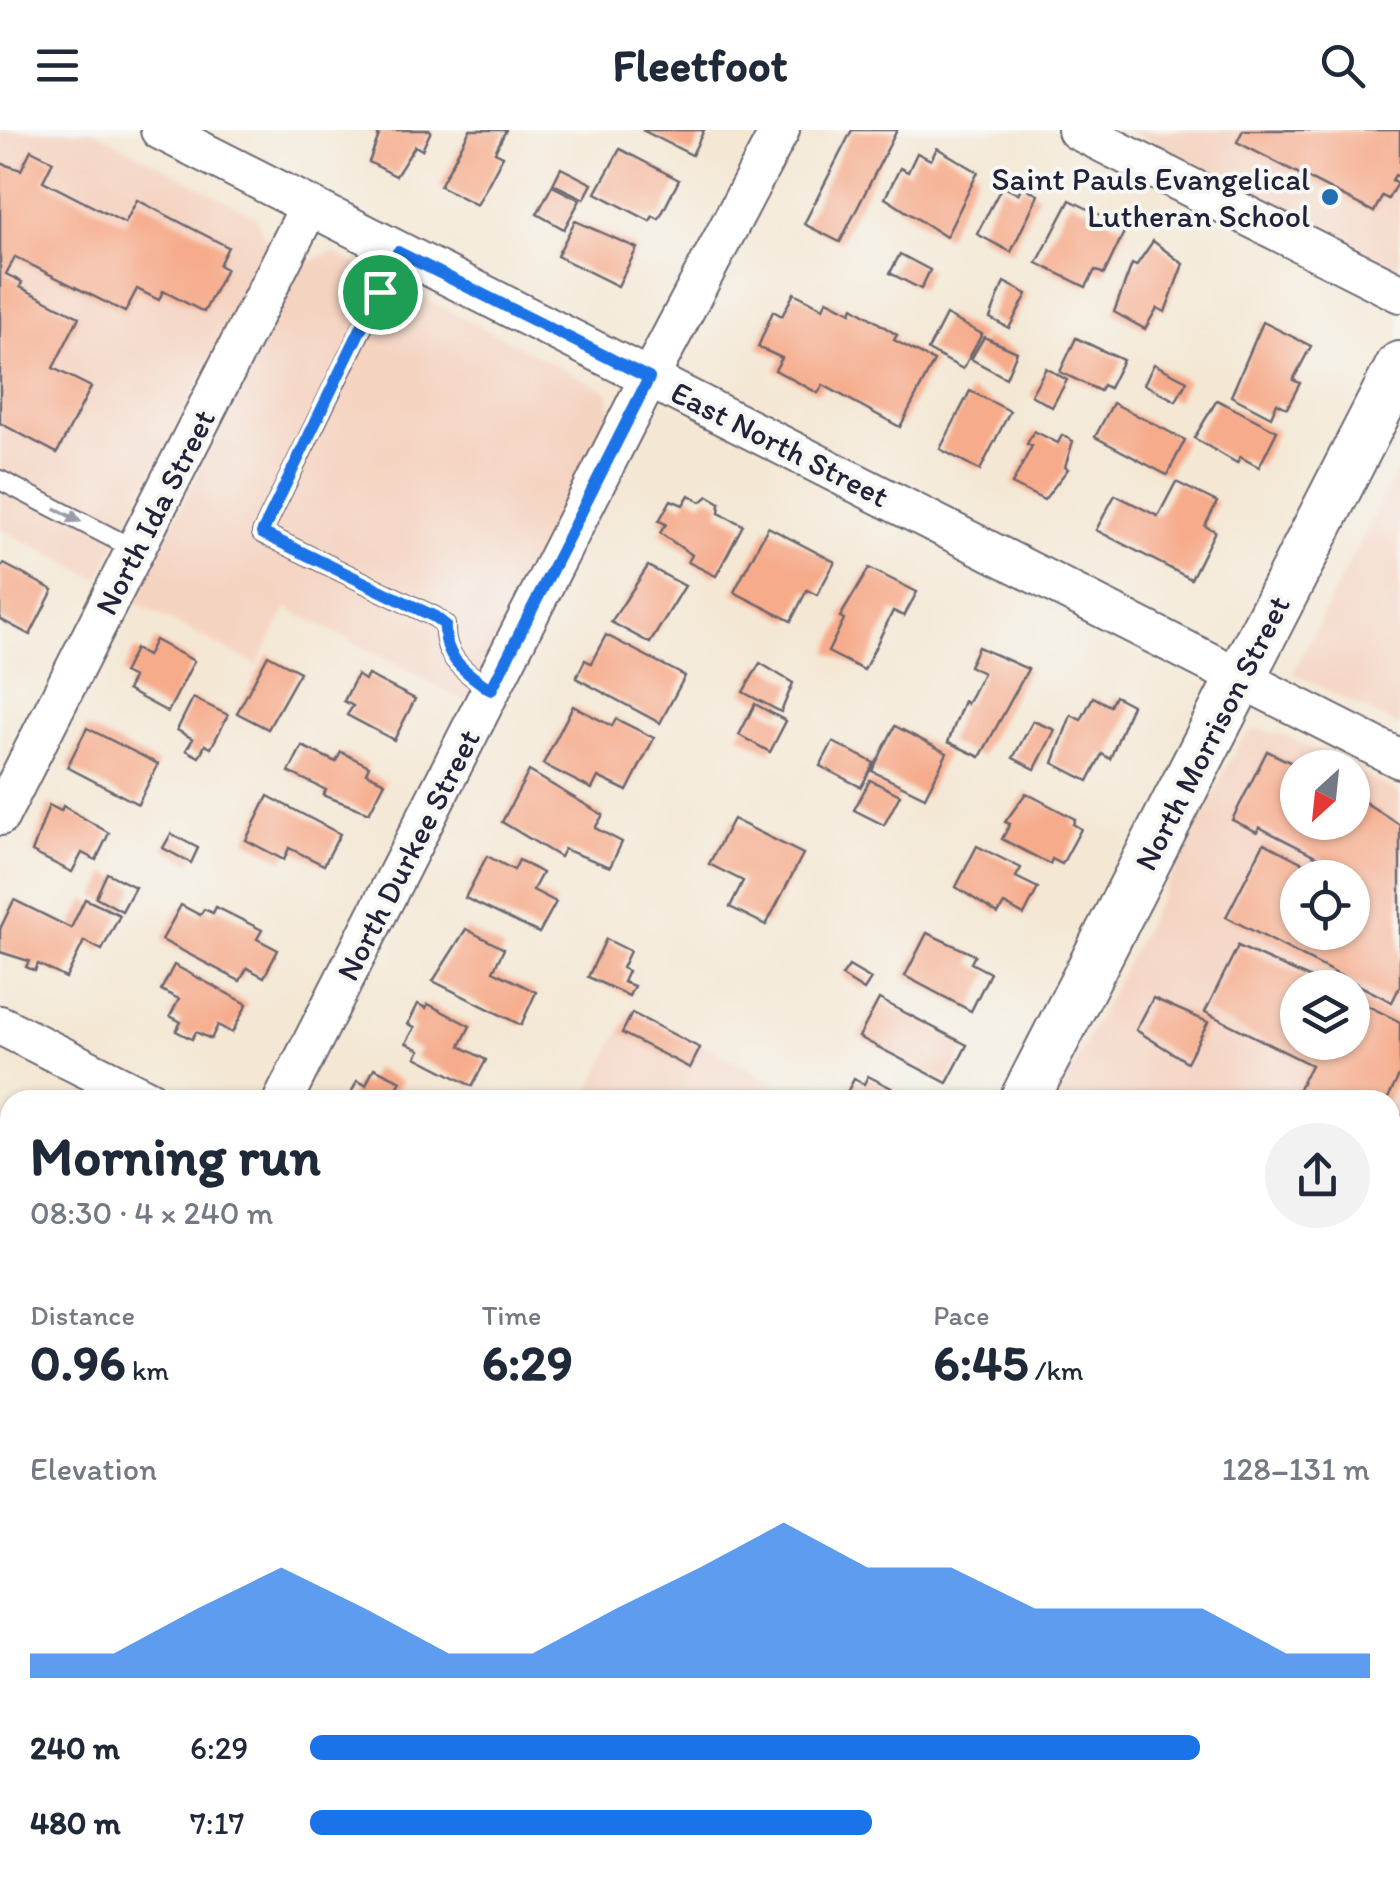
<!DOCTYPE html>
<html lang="en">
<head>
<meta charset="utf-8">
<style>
	:root { --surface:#fff; --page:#f2f2f3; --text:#1f2937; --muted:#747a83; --accent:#1a73e8 }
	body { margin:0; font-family:Itim,sans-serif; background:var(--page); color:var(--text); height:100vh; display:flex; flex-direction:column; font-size:38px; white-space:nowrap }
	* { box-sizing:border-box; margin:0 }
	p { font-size:32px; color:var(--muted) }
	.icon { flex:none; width:55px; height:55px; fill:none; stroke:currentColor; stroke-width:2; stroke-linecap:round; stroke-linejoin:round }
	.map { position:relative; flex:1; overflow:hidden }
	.panel { position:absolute; left:0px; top:960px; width:1400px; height:792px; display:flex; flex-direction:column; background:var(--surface); border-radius:30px 30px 0 0; box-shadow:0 2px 8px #0004 }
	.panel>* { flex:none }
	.needle { width:65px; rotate:207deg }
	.controls { position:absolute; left:1280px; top:620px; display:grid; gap:20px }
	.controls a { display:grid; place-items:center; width:90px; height:90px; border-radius:50%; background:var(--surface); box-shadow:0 2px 8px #0004; font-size:50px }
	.pin { position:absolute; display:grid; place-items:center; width:85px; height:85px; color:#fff; margin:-42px; border:5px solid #fff; border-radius:50%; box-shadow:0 2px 10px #0007 }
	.round { display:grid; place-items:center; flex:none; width:105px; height:105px; border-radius:52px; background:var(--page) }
	.overview { display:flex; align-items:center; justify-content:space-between; height:170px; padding:0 30px }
	h1 { font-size:55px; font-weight:700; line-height:75px }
	.stats { display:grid; grid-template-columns:repeat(3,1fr); gap:15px; height:170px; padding:10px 30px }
	.stats div { display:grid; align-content:center }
	.stats b { font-size:50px; font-weight:700 }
	.stats small { font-size:28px; font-weight:400 }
	.stats p { font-size:28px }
	.chart { height:280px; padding:20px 30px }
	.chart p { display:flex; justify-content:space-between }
	.chart svg { width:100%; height:180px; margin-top:10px; fill:var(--accent); opacity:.7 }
	ul { padding:0 30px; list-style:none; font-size:32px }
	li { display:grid; grid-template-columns:160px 120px 1fr; align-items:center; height:75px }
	li i { height:25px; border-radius:12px; background:var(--accent) }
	header { display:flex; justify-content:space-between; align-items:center; height:130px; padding:0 30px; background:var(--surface); font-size:45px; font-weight:700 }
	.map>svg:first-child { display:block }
	.built { fill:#f5d3c1; fill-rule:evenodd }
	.building { fill:#f6ab8b }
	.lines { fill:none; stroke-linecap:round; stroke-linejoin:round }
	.service-casing { stroke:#6c6771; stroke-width:22 }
	.minor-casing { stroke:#6c6771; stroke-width:42 }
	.tertiary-casing { stroke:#6c6771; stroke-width:52 }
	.service { stroke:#fff; stroke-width:18 }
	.minor { stroke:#fff; stroke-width:38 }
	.tertiary { stroke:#fff; stroke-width:48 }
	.rail { stroke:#22223b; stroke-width:8 }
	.oneway { fill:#9c9ca7 }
	.route-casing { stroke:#fff; stroke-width:20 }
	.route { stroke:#1a73e8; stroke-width:12 }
	.poi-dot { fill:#1f6fb2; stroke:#f6f6f2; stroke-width:4 }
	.labels { text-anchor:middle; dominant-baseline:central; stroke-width:8; stroke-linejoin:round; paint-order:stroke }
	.poi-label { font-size:32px; fill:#22223b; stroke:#f6f6f2; text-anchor:end }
	.street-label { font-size:32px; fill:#22223b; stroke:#f6f6f2 }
</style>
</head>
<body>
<header><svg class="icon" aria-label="menu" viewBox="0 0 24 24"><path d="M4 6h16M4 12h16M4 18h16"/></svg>Fleetfoot<svg class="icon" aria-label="search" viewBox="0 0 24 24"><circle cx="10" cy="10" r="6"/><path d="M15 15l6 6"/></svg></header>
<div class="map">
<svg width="1400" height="1752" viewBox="0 0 1400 1752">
	<rect width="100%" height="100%" fill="#f6f6f2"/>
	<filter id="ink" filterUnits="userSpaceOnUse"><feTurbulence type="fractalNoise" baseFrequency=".01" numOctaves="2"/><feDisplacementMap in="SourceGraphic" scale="20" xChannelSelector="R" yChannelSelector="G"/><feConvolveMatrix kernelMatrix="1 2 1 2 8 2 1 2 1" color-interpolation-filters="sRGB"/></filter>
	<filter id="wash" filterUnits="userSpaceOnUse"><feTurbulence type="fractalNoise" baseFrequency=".0048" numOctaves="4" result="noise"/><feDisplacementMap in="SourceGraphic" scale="40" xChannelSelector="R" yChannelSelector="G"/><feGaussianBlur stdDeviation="2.25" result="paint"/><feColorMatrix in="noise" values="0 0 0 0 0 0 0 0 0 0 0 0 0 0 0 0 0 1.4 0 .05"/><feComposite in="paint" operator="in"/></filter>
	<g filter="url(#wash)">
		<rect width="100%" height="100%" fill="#f4e8d5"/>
		<g class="built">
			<path d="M0,0H93L256,87L268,116L98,449L0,398Z"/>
			<path d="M1130,0H1400V134L1393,136Z"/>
			<path d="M333,122L608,262L612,292L468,572L287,478L257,535L134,472L302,135Z"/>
			<path d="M1400,335V597L1293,543Z"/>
			<path d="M1256,599L1287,606L1348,637L1298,638V692H1352L1353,640L1400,664V1150L1390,1151V970H1056L1241,610ZM1298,748H1352V802H1298ZM1298,858H1352V912H1298Z"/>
			<path d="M631,878L808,970H585Z"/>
			<path d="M1400,1228V1578L1390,1573V1229Z"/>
			<path d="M1002,1742L1354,1743L1350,1752H997Z"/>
		</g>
		<g id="blocks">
			<g class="building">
				<path d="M369,0H429L431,1L422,20L415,16L396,46L369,32L379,5Z"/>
				<path d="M470,0H506L495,22L503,26L477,75L440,56Z"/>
				<path d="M642,0H704L692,25Z"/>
				<path d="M852,0H897L840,112L804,94Z"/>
				<path d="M1243,0H1400V47L1395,45L1392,50L1397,53L1388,69L1382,66L1374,82L1237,12Z"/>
				<path d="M937,18L978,42L946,107L885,68L900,38L908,42L917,23L931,30Z"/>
				<path d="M620,19L679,50L659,89L653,86L650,91L596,63Z"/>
				<path d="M31,20L53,31L43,51L125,93L137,70L228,117L219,135L226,139L204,182L163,161L159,170L137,159L125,182L15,127L6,144L22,152L20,157L79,187L53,238L91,257L57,323L0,293V33L21,40Z"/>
				<path d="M561,38L592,54L584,69L553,54Z"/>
				<path d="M552,56L580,70L564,99L537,84Z"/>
				<path d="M1002,56L1018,64L1022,56L1038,65L1011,122L977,104Z"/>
				<path d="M1070,70L1126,98L1104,144L1095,140L1086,157L1037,133Z"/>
				<path d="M575,91L637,118L618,156L557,126Z"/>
				<path d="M1153,111L1183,134L1165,182L1157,178L1145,199L1114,182L1132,134L1136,136Z"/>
				<path d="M900,124L930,140L921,159L890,143Z"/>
				<path d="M1004,152L1027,164L1009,198L990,188Z"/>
				<path d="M794,163L823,178L827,170L851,182L853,177L897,205L894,210L934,231L900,297L823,255L818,263L775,240L782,228L758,217L773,181L782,186Z"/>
				<path d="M946,185L982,204L963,239L928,220Z"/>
				<path d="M1263,192L1311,216L1293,250L1300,253L1287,278L1277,273L1271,287L1231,266Z"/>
				<path d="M984,207L1017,222L1006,248L971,229Z"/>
				<path d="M1076,208L1123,230L1109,258L1103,255L1100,261L1060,242Z"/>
				<path d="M1154,234L1187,251L1176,271L1144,254Z"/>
				<path d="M1046,238L1067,250L1052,277L1031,265Z"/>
				<path d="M970,261L1010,281L980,340L940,319Z"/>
				<path d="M1217,270L1277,301L1259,337L1240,327L1237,333L1194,308Z"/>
				<path d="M1113,273L1185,310L1167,345L1095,307Z"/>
				<path d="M1034,301L1058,313L1062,305L1073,311L1065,337L1068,339L1044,370L1012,354L1032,316L1027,314Z"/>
				<path d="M1176,352L1217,372L1205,396L1215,401L1191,449L1096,400L1115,365L1158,386Z"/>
				<path d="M689,365L701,372L708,366L720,373L719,383L743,395L716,446L688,432L692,425L660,403L666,394L659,391L671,370L683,375Z"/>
				<path d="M768,397L835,432L817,465L807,460L791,491L734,462Z"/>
				<path d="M4,434L53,460L30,505L0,489V438Z"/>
				<path d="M648,436L685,456L650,513L611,492Z"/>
				<path d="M869,438L917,462L904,486L893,481L864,540L828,522L844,489L840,487Z"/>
				<path d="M606,505L685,546L660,593L576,548L585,530L591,533Z"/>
				<path d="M155,510L194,531L168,582L127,560L133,548L123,543L135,519L147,526Z"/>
				<path d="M978,517L1028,539L980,627L948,612L964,571L967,574L983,543L969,536Z"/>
				<path d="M268,525L300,542L268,599L237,583Z"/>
				<path d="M760,533L793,553L781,582L743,562Z"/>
				<path d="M357,545L365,550L368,545L415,569L394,610L347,585L353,576L344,571Z"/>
				<path d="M1115,566L1132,575L1110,629L1102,624L1088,651L1053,633L1071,585L1081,590L1093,567L1110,576Z"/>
				<path d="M193,568L228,585L211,618L205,615L199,627L186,620L193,609L177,600Z"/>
				<path d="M755,574L786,591L770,622L739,605Z"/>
				<path d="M573,576L612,596L616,589L654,608L627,661L598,647L592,659L543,634Z"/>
				<path d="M1033,591L1055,600L1035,639L1013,628Z"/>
				<path d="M895,596L947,623L925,667L872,641Z"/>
				<path d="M87,598L158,634L138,674L67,637Z"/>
				<path d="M833,612L874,633L861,657L820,636Z"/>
				<path d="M302,616L336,632L341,622L369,636L366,643L385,652L369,683L323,665L326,660L289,642Z"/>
				<path d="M1267,621L1298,636V692H1352V664L1400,695V856L1392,872L1226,787L1264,713L1332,748H1298V802H1352V748H1334L1339,738L1259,697L1257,702L1232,690Z"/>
				<path d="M529,641L603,685L595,698L622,712L610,737L564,719L560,727L502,692Z"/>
				<path d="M870,650L900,665L884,695L854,680Z"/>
				<path d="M1026,663L1075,689L1073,694L1081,699L1062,734L1052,729L1050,734L1002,709L1010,694L1005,692Z"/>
				<path d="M268,666L340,704L324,735L289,718L284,730L246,710Z"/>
				<path d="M49,675L61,681L63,676L109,703L96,730L82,723L72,742L32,722Z"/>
				<path d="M733,689L803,724L766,795L730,777L743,751L709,734Z"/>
				<path d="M171,704L198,718L191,733L163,718Z"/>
				<path d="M977,716L1021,738L1016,747L1038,758L1024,785L1004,774L998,784L956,757Z"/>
				<path d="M487,726L514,740L519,730L542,743L533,760L556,772L539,803L465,768Z"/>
				<path d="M107,743L135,757L122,781L96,767Z"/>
				<path d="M85,769L120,785L102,820L84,811L66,848L38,834L35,841L26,837L29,831L0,822V799L14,770L71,798Z"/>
				<path d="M181,775L200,785L204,779L213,783L216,777L262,800L257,809L278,820L264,847L247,838L240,851L162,810Z"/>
				<path d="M466,799L504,819L493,841L536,862L521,895L433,851Z"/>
				<path d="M927,803L975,825L971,833L990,843L971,881L905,846Z"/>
				<path d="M606,809L630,821L622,838L628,841L623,852L634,856L629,866L588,847Z"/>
				<path d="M1238,816L1331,858H1298V912H1352V868L1400,892V944L1387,970H1293L1311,935L1205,882Z"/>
				<path d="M174,835L247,874L232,903L218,895L211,909L196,902L192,909L176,901L181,892L170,886L179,869L161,860Z"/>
				<path d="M849,836L871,849L864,860L842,846Z"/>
				<path d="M1153,868L1208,892L1187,932L1136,900Z"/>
				<path d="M879,869L967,915L947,953L859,907Z"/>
				<path d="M418,874L426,878L428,874L470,896L460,916L486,930L472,956L416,927L420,920L406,913L415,897L408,894Z"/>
				<path d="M632,883L700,918L690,938L622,903Z"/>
				<path d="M374,938L401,951L391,970H348L357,951L366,955Z"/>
				<path d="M868,946L909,967L908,970H843L854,949L864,954Z"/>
				<path d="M1400,1048V1089L1390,1083V1067Z"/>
				<path d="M1390,1351L1400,1356V1396L1390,1416Z"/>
				<path d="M6,1654L10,1656V1713L0,1708V1667Z"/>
				<path d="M54,1742H80L87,1746L84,1752H49Z"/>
				<path d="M292,1742H339L334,1752H294L289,1749Z"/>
				<path d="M684,1742H752L771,1752H679Z"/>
				<path d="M908,1742H949L944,1752H925Z"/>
				<path d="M1161,1742H1304L1300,1752H1179Z"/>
			</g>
		</g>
	</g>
	<g filter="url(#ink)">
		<use href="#blocks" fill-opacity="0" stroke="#6c6771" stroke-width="2.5"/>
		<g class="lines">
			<g class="service-casing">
				<g id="service">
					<path d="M399,122L262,403L435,487L445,495C443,529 466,542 491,560"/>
					<path d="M0,350L136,420"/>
					<path d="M1390,1015L1400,995"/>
					<path d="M1390,1115L1400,1114"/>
					<path d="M1135,1742L1141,1752"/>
					<path d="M1063,1752L1067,1742"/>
				</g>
			</g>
			<g class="minor-casing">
				<g id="minor">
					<path d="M160,0L1400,629"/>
					<path d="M1077,0L1400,163"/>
					<path d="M0,686L309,77"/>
					<path d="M0,895L149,970"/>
					<path d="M283,970L649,248L780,0"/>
					<path d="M0,1526L10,1507"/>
					<path d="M1390,1603L1400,1608"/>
				</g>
			</g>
			<g class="tertiary-casing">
				<g id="tertiary">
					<path d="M1024,970L1400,236"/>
					<path d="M0,1459L10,1464"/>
					<path d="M555,1742L573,1752"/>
					<path d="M631,1752L635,1742"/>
				</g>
			</g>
			<use href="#service" class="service"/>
			<use href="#minor" class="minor"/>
			<use href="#tertiary" class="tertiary"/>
			<g class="rail">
				<path d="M1390,1177L1400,1176"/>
				<path d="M0,1322L10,1321"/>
			</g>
		</g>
		<defs><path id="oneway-solid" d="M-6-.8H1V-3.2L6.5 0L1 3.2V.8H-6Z" transform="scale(2.5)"/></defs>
		<use class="oneway" href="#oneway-solid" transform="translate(68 385) rotate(27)"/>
	</g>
	<g class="lines" filter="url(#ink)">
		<g class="route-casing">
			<path id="route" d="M398,122L649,248L491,560C466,542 443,529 445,495L435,487L262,403Z"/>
		</g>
		<use href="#route" class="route"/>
	</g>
	<circle class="poi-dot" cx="1330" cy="67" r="10"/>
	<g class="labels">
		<g class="poi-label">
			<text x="1310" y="49">Saint Pauls Evangelical<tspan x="1310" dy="37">Lutheran School</tspan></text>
		</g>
		<g class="street-label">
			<text transform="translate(780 314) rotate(27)">East North Street</text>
			<text transform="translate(155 382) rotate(-63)">North Ida Street</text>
			<text transform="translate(1212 603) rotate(-63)">North Morrison Street</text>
			<text transform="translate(408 725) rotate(-63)">North Durkee Street</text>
		</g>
	</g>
</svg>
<div class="controls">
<a><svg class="needle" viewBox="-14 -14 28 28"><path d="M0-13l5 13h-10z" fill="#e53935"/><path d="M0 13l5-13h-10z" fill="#747a83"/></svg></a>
<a><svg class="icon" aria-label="locate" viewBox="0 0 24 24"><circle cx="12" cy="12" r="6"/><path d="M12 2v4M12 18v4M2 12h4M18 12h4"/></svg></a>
<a><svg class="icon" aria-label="layers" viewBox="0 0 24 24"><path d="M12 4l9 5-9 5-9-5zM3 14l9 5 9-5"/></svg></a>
</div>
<div class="pin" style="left:380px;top:162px;background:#1e9e55"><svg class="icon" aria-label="arrive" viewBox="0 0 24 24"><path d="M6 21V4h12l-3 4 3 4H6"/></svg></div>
<section class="panel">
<div class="overview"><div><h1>Morning run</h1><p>08:30 · 4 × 240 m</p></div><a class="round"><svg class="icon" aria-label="share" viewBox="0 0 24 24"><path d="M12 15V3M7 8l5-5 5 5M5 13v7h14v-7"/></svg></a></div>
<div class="stats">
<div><p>Distance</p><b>0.96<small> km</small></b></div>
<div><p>Time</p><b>6:29</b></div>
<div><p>Pace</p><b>6:45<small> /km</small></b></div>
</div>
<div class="chart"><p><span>Elevation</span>128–131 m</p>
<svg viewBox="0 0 160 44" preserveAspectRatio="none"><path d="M0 44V38L10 38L20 27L30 17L40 27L50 38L60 38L70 27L80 17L90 6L100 17L110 17L120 27L130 27L140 27L150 38L160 38V44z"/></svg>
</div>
<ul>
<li><b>240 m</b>6:29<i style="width:84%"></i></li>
<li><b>480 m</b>7:17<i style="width:53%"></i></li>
</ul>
</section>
</div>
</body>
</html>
